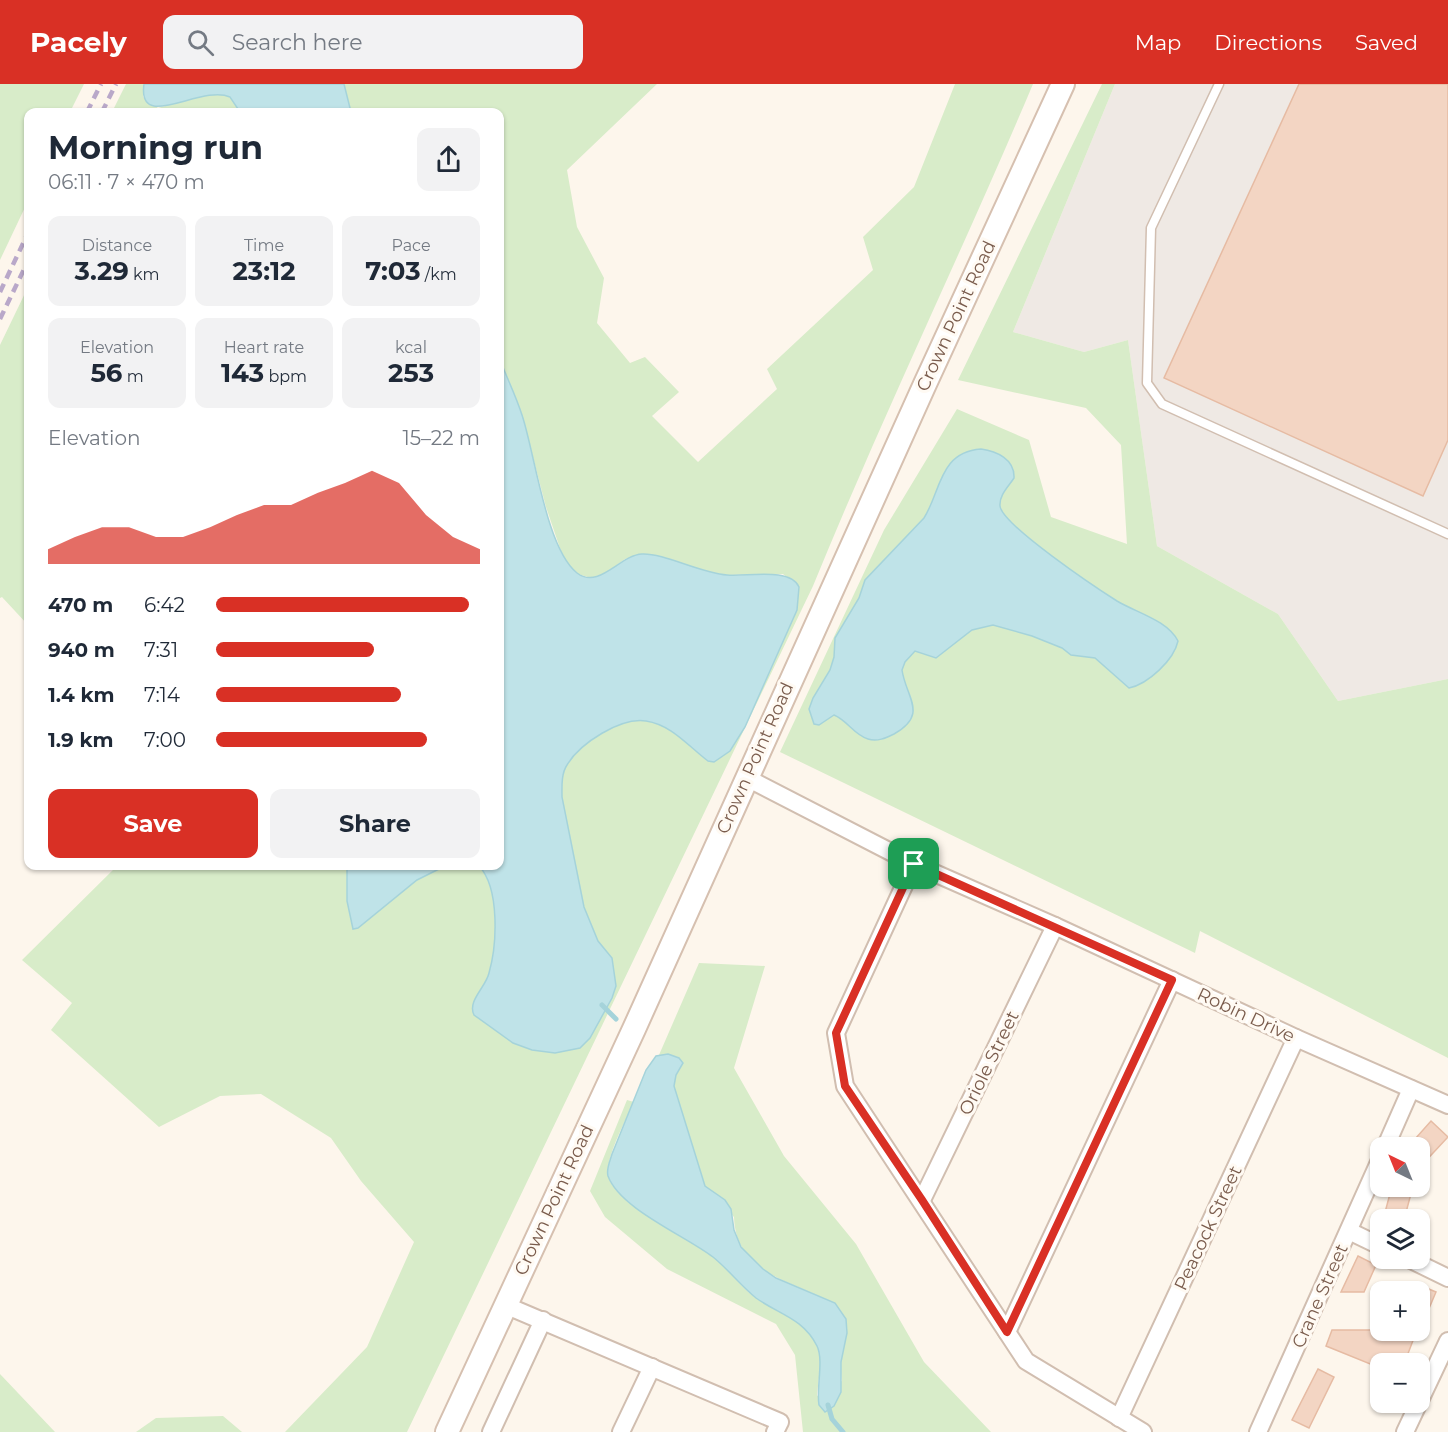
<!DOCTYPE html>
<html lang="en">
<head>
<meta charset="utf-8">
<style>
	:root { --surface:#fff; --page:#f2f2f3; --text:#1f2937; --muted:#747a83; --accent:#d93025 }
	body { margin:0; font-family:Montserrat,sans-serif; background:var(--page); color:var(--text); height:100vh; display:flex; flex-direction:column; font-size:22px; white-space:nowrap }
	* { box-sizing:border-box; margin:0 }
	p { font-size:20px; color:var(--muted) }
	.icon { flex:none; width:33px; height:33px; fill:none; stroke:currentColor; stroke-width:2; stroke-linecap:round; stroke-linejoin:round }
	.map { position:relative; flex:1; overflow:hidden }
	.panel { position:absolute; left:24px; top:24px; width:480px; height:762px; display:flex; flex-direction:column; background:var(--surface); border-radius:12px; box-shadow:0 2px 4px #0004 }
	.panel>* { flex:none }
	.needle { width:39px; rotate:317deg }
	.buttons { position:absolute; left:1370px; top:1053px; display:grid; gap:12px }
	.buttons a { display:grid; place-items:center; width:60px; height:60px; border-radius:12px; background:var(--surface); box-shadow:0 2px 4px #0004; font-size:30px }
	.pin { position:absolute; display:grid; place-items:center; width:51px; height:51px; color:#fff; margin:-26px; border-radius:12px; box-shadow:0 3px 9px #0006 }
	.round { display:grid; place-items:center; flex:none; width:63px; height:63px; border-radius:12px; background:var(--page) }
	.headline { display:flex; align-items:center; justify-content:space-between; height:102px; padding:0 24px }
	h1 { font-size:33px; font-weight:700; line-height:45px }
	.figures { display:grid; grid-template-columns:repeat(3,1fr); gap:9px; height:102px; padding:6px 24px }
	.figures div { display:grid; align-content:center; border-radius:12px; background:var(--page); text-align:center }
	.figures b { font-size:26px; font-weight:700 }
	.figures small { font-size:16px; font-weight:400 }
	.figures p { font-size:16px }
	.chart { height:168px; padding:12px 24px }
	.chart p { display:flex; justify-content:space-between }
	.chart svg { width:100%; height:108px; margin-top:6px; fill:var(--accent); opacity:.7 }
	.button { display:flex; gap:12px; margin-top:auto; padding:12px 24px }
	.button a { flex:1; height:69px; border-radius:12px; background:var(--accent); color:#fff; font-size:24px; font-weight:700; line-height:69px; text-align:center }
	.button a+a { background:var(--page); color:var(--text) }
	ul { padding:0 24px; list-style:none; font-size:20px }
	li { display:grid; grid-template-columns:96px 72px 1fr; align-items:center; height:45px }
	li i { height:15px; border-radius:8px; background:var(--accent) }
	header { display:flex; align-items:center; gap:36px; box-sizing:border-box; height:84px; padding:0 30px; background:var(--accent); color:#fff }
	header strong { font-size:28px }
	nav { display:flex; gap:33px; margin-inline-start:auto; font-size:21px }
	.search { width:420px; height:54px; background:var(--page); display:flex; align-items:center; gap:15px; box-sizing:border-box; padding:0 21px; border-radius:12px; color:var(--muted); font-size:22px }
	.map>svg:first-child { display:block }
	.industrial { fill:#efe9e4 }
	.green { fill:#d8ecc9 }
	.water { fill:#bfe3e8; stroke:#a5d3da; stroke-width:1.5 }
	.lines { fill:none; stroke-linecap:round; stroke-linejoin:round }
	.stream { stroke:#a5d3da; stroke-width:5 }
	.building { fill:#f3d5c3; stroke:#e6bba3; stroke-width:1.5 }
	.lane-casing { stroke:#d1beb0; stroke-width:11 }
	.street-casing { stroke:#d1beb0; stroke-width:20 }
	.secondary-casing { stroke:#d6c0b0; stroke-width:26 }
	.lane { stroke:#fff; stroke-width:8 }
	.street { stroke:#fff; stroke-width:16 }
	.secondary { stroke:#fff; stroke-width:22 }
	.rail { stroke:#b9a8c9; stroke-width:4.5; stroke-dasharray:9 6; stroke-linecap:butt }
	.route-casing { stroke:#fff; stroke-width:12 }
	.route { stroke:#d93025; stroke-width:8 }
	.labels { text-anchor:middle; dominant-baseline:central; stroke-width:6; stroke-linejoin:round; paint-order:stroke }
	.street-label { font-size:18px; fill:#7a5c4d; stroke:#fffaf3 }
</style>
</head>
<body>
<header>
<strong>Pacely</strong>
<div class="search"><svg class="icon" aria-label="search" viewBox="0 0 24 24"><circle cx="10" cy="10" r="6"/><path d="M15 15l6 6"/></svg>Search here</div>
<nav><a>Map</a><a>Directions</a><a>Saved</a></nav>
</header>
<div class="map">
<svg width="1448" height="1348" viewBox="0 0 1448 1348">
	<rect width="100%" height="100%" fill="#fdf6ec"/>
	<path class="industrial" d="M1115,0H1448V595L1338,617L1278,530L1157,462L1128,256L1084,268L1013,248Z"/>
	<g class="green">
		<path d="M0,0H84L70,28H28V117L0,176Z"/>
		<path d="M126,0H144L143,13L158,24L201,12L225,10L236,18L240,28H112Z"/>
		<path d="M344,0H657L567,86L577,143L604,194L597,239L630,279L645,273L679,308L652,332L698,378L777,305L767,285L873,186L863,153L914,103L955,0H1033C962,168 882,333 813,502L407,1348H285L367,1263L414,1158L361,1097L331,1054L261,1010L220,1012L159,1043L51,946L72,919L22,876L117,782H347V817L353,845L358,844L417,796L445,782H479C500,804 497,861 489,889C486,903 467,917 475,931L513,959L532,966L555,969L590,954L612,914V875L598,857L584,823L562,713C562,703 561,690 567,681C580,659 620,633 646,637C672,641 688,662 708,677L730,667L745,643L797,526L799,503L783,490L727,491L700,487L646,470L625,475L606,489L591,494L578,490L564,476L546,423L522,331L500,276V28H351Z"/>
		<path d="M1102,0H1115L1013,248L1084,268L1128,256L1157,462L1278,530L1338,617L1448,595V974L1200,847L1195,869L780,668L884,446L957,325L1029,356L1051,433L1127,460L1121,361L1086,324L958,296Z"/>
		<path d="M28,203V541L2,513L0,514V261Z"/>
		<path d="M699,879L765,882L734,984L784,1072L856,1160L924,1278L991,1348H803L795,1271L776,1240L667,1185L605,1133L590,1107L627,1016L634,1018C626,1036 606,1072 608,1091C611,1117 690,1156 711,1171C728,1184 740,1203 757,1215C777,1228 812,1240 819,1266C822,1279 818,1298 817,1312L842,1297C841,1291 841,1284 841,1278C842,1265 850,1249 846,1237C835,1198 736,1207 734,1133L705,1103L674,1002L676,991L683,979L678,973L659,971Z"/>
		<path d="M0,1290L55,1348H0Z"/>
		<path d="M223,1332L242,1348H136L156,1334Z"/>
	</g>
	<g class="water">
		<path d="M144,0H344L351,28H240L230,13C201,0 137,49 144,0Z"/>
		<path d="M500,276C507,294 516,312 522,331C535,370 546,464 577,489C599,506 620,471 642,470C664,469 700,489 727,491C746,493 790,483 799,503L797,526L745,643L730,667L714,678L708,677C688,662 672,641 646,637C621,633 580,659 567,681C561,690 562,703 562,713L584,823L598,857L612,874L616,902L612,914L590,954L580,964L555,969L532,966L513,959L474,931C467,917 486,903 489,889C497,861 500,804 479,782H500Z"/>
		<path d="M981,365C996,367 1015,375 1014,394C1009,402 999,411 1000,422C1002,441 1098,505 1117,517C1137,529 1167,536 1178,557C1174,576 1148,600 1129,604L1095,574L1071,571L1062,564L1032,552L993,541L972,546L936,574L915,567L905,578L902,586C906,614 929,630 894,650C886,654 877,658 868,655C854,651 847,636 834,631L819,641L814,640L809,625L813,614L830,586L834,573L835,554L859,514L865,496L924,434C941,407 939,368 981,365Z"/>
		<path d="M347,782H445L417,796L358,844L353,845L347,817Z"/>
		<path d="M668,970L679,974L683,979L676,991L674,1002L705,1102L725,1116L731,1125L734,1146L741,1163L763,1185L776,1194L835,1219L846,1235L847,1249L841,1278V1308L834,1322L825,1328L819,1321C816,1305 824,1276 817,1262C803,1234 778,1230 756,1214C741,1202 728,1185 713,1173C686,1152 620,1125 608,1092C606,1085 610,1077 612,1070L646,986L656,972Z"/>
	</g>
	<g class="lines">
		<g class="stream">
			<path d="M602,921L616,935"/>
			<path d="M828,1321L832,1335L843,1348"/>
		</g>
	</g>
	<g class="building">
		<path d="M1299,0H1448V356L1423,412L1164,294Z"/>
		<path d="M1431,1037L1448,1053L1419,1084V1064H1407Z"/>
		<path d="M1392,1102H1413L1404,1136H1383Z"/>
		<path d="M1358,1172L1376,1181L1364,1208H1341Z"/>
		<path d="M1419,1201L1436,1208L1419,1248Z"/>
		<path d="M1332,1246H1417L1404,1280H1380V1284L1326,1262Z"/>
		<path d="M1318,1285L1334,1293L1309,1344L1292,1336Z"/>
	</g>
	<g class="lines">
		<g class="lane-casing">
			<path id="lane" d="M1219,0L1151,144L1147,299L1162,320L1448,450"/>
		</g>
		<g class="street-casing">
			<g id="street">
				<path d="M747,694L914,780L1055,842L1296,954L1448,1021"/>
				<path d="M914,780L836,949L845,1002L1026,1277L1143,1348"/>
				<path d="M1385,1064L1411,1005"/>
				<path d="M922,1116L1055,842"/>
				<path d="M1349,1147L1380,1162"/>
				<path d="M1407,1174L1448,1194"/>
				<path d="M505,1221L780,1338L775,1348"/>
				<path d="M1007,1248L1172,896"/>
				<path d="M1119,1334L1296,954"/>
				<path d="M491,1348L543,1236"/>
				<path d="M621,1348L652,1283"/>
				<path d="M1258,1348L1380,1076"/>
				<path d="M1405,1348L1448,1257"/>
			</g>
		</g>
		<g class="secondary-casing">
			<path id="secondary" d="M447,1348L634,945L925,300L1063,0"/>
		</g>
		<use href="#lane" class="lane"/>
		<use href="#street" class="street"/>
		<use href="#secondary" class="secondary"/>
		<g class="rail">
			<path d="M87,28L101,0"/>
			<path d="M102,28L116,0"/>
			<path d="M0,208L28,149"/>
			<path d="M0,235L28,177"/>
		</g>
	</g>
	<g class="lines">
		<g class="route-casing">
			<path id="route" d="M914,780L1172,896L1007,1248L922,1116L845,1002L836,949Z"/>
		</g>
		<use href="#route" class="route"/>
	</g>
	<g class="labels">
		<g class="street-label">
			<text transform="translate(956 232) rotate(-65)">Crown Point Road</text>
			<text transform="translate(755 674) rotate(-66)">Crown Point Road</text>
			<text transform="translate(1246 931) rotate(25)">Robin Drive</text>
			<text transform="translate(989 979) rotate(-64)">Oriole Street</text>
			<text transform="translate(554 1116) rotate(-65)">Crown Point Road</text>
			<text transform="translate(1208 1144) rotate(-65)">Peacock Street</text>
			<text transform="translate(1320 1212) rotate(-66)">Crane Street</text>
		</g>
	</g>
</svg>
<div class="buttons">
<a><svg class="needle" viewBox="-14 -14 28 28"><path d="M0-13l5 13h-10z" fill="#e53935"/><path d="M0 13l5-13h-10z" fill="#747a83"/></svg></a>
<a><svg class="icon" aria-label="layers" viewBox="0 0 24 24"><path d="M12 4l9 5-9 5-9-5zM3 14l9 5 9-5"/></svg></a>
<a>+</a>
<a>−</a>
</div>
<div class="pin" style="left:914px;top:780px;background:#1e9e55"><svg class="icon" aria-label="arrive" viewBox="0 0 24 24"><path d="M6 21V4h12l-3 4 3 4H6"/></svg></div>
<section class="panel">
<div class="headline"><div><h1>Morning run</h1><p>06:11 · 7 × 470 m</p></div><a class="round"><svg class="icon" aria-label="share" viewBox="0 0 24 24"><path d="M12 15V3M7 8l5-5 5 5M5 13v7h14v-7"/></svg></a></div>
<div class="figures">
<div><p>Distance</p><b>3.29<small> km</small></b></div>
<div><p>Time</p><b>23:12</b></div>
<div><p>Pace</p><b>7:03<small> /km</small></b></div>
</div>
<div class="figures">
<div><p>Elevation</p><b>56<small> m</small></b></div>
<div><p>Heart rate</p><b>143<small> bpm</small></b></div>
<div><p>kcal</p><b>253</b></div>
</div>
<div class="chart"><p><span>Elevation</span>15–22 m</p>
<svg viewBox="0 0 160 44" preserveAspectRatio="none"><path d="M0 44V38L10 33L20 29L30 29L40 33L50 33L60 29L70 24L80 20L90 20L100 15L110 11L120 6L130 11L140 24L150 33L160 38V44z"/></svg>
</div>
<ul>
<li><b>470 m</b>6:42<i style="width:96%"></i></li>
<li><b>940 m</b>7:31<i style="width:60%"></i></li>
<li><b>1.4 km</b>7:14<i style="width:70%"></i></li>
<li><b>1.9 km</b>7:00<i style="width:80%"></i></li>
</ul>
<div class="button"><a>Save</a><a>Share</a></div>
</section>
</div>
</body>
</html>
